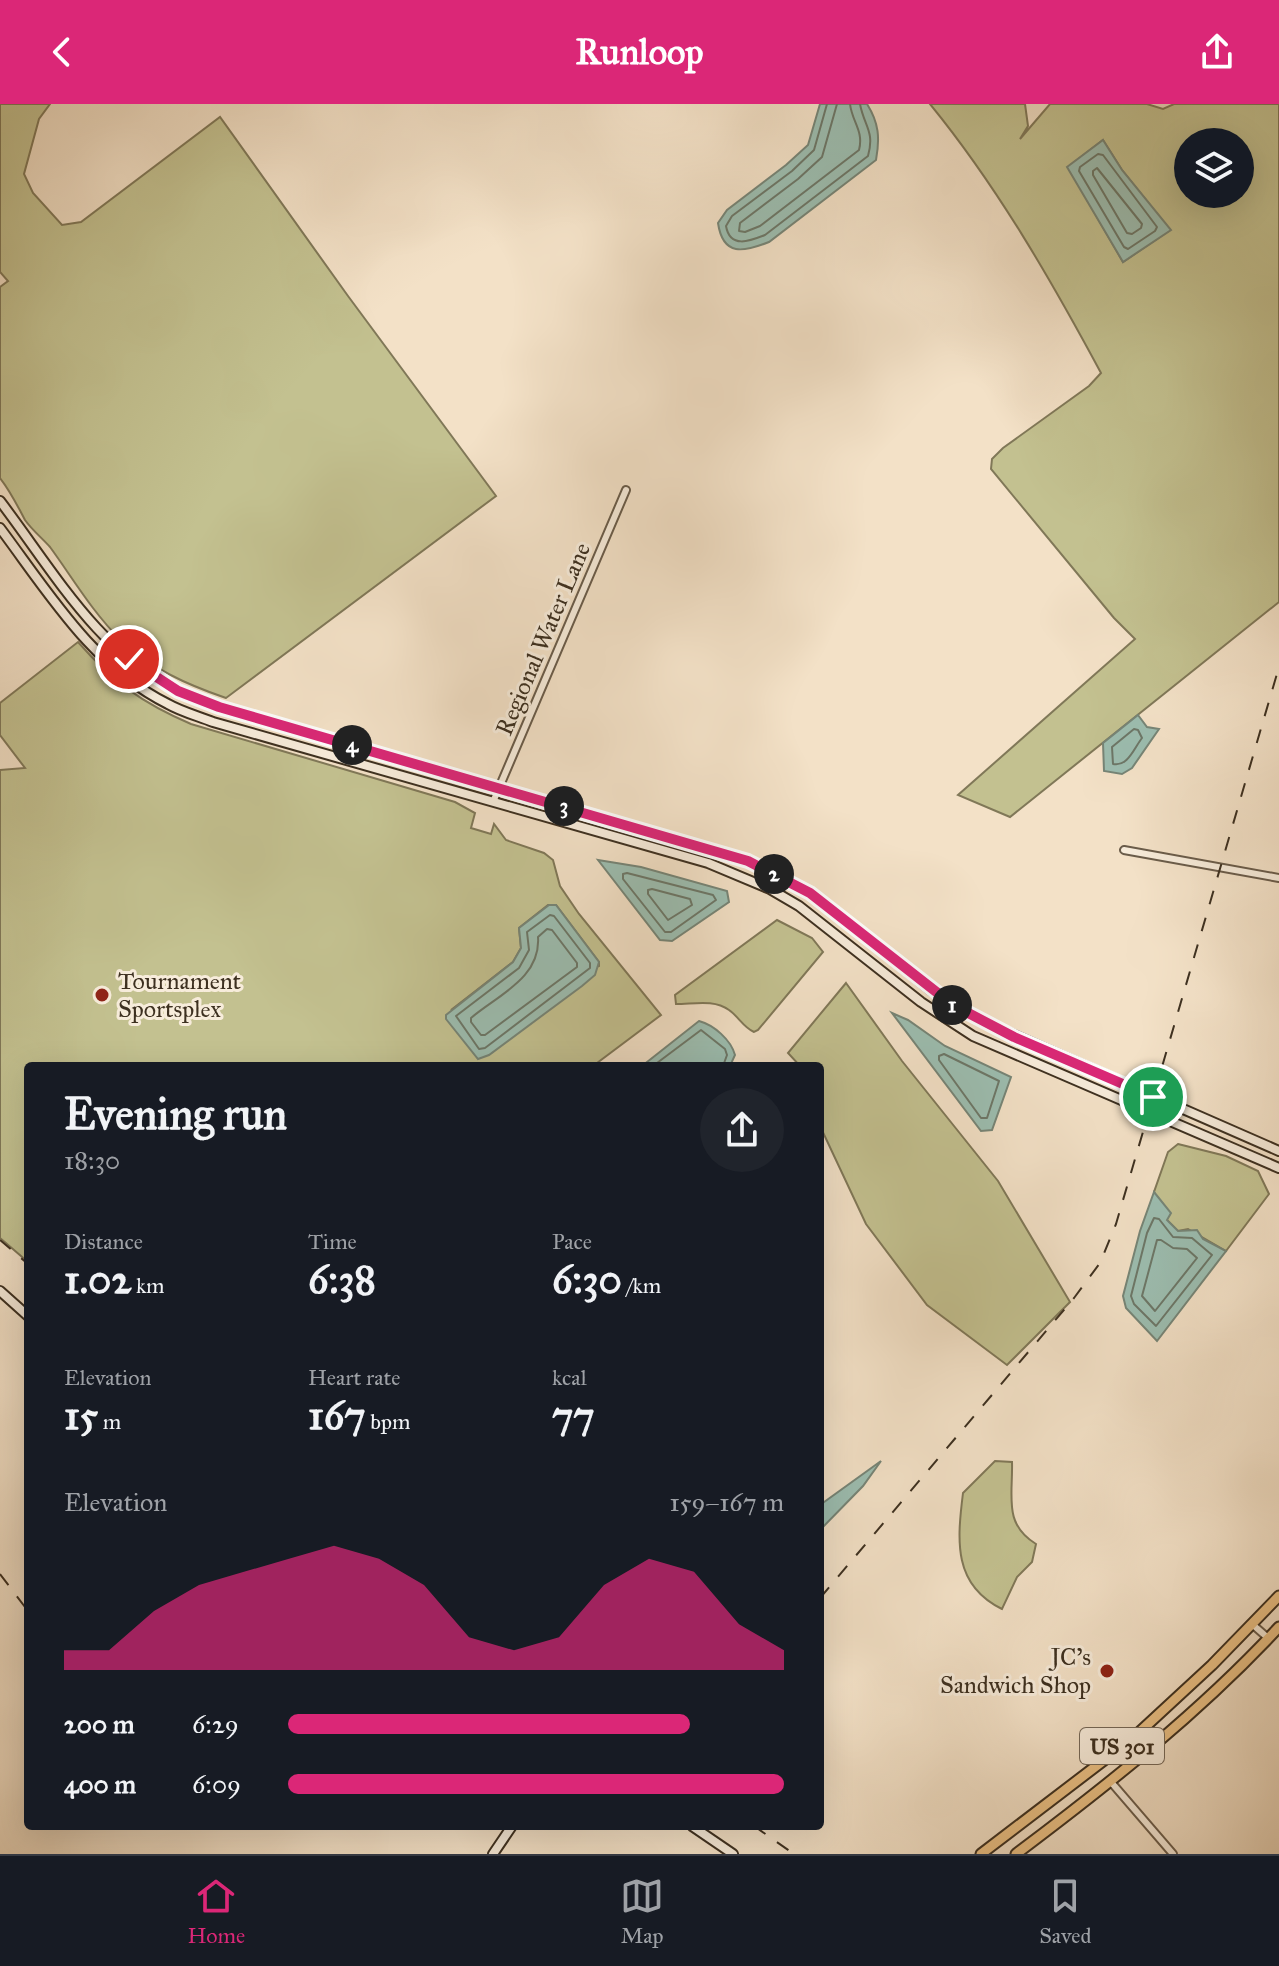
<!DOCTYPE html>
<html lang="en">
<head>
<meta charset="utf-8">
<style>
	:root { --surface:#171b24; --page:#20242c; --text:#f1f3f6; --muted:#9ea1a6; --line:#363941; --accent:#db2777 }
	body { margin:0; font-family:"IM FELL Great Primer",serif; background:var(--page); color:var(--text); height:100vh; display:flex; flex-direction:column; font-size:30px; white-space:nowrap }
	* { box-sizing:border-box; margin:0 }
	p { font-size:26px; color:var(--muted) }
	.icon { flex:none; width:44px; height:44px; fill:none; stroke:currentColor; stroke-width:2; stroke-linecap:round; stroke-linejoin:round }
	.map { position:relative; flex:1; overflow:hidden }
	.panel { position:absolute; left:24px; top:958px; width:800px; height:768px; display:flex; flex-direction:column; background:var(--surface); border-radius:8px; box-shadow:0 8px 32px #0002 }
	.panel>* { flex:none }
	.buttons { position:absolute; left:1174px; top:24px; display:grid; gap:16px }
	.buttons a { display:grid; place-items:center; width:80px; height:80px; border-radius:50%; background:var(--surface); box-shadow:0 8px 32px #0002; font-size:40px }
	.pin { position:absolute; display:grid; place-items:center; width:68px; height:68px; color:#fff; margin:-34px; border:4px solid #fff; border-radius:50%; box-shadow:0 2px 8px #0007 }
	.km { position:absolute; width:40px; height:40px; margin:-20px; border-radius:50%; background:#222; color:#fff; font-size:22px; line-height:40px; text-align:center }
	.round { display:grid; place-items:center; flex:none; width:84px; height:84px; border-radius:42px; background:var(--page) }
	.head { display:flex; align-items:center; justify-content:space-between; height:136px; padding:0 40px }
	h1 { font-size:44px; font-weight:700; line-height:60px }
	.figures { display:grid; grid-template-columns:repeat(3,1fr); gap:12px; height:136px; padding:8px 40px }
	.figures div { display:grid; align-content:center }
	.figures b { font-size:40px; font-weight:700 }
	.figures small { font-size:22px; font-weight:400 }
	.figures p { font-size:22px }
	.chart { height:224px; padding:16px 40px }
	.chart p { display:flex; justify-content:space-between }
	.chart svg { width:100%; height:144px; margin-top:8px; fill:var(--accent); opacity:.7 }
	ul { padding:0 40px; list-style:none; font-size:26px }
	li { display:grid; grid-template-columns:128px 96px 1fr; align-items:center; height:60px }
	li i { height:20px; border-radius:10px; background:var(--accent) }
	header { display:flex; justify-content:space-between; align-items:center; height:104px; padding:0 40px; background:var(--accent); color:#fff; font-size:36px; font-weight:700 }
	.menu { display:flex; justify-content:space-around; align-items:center; height:112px; border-top:2px solid var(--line); background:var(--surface); font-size:22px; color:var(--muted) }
	.menu a { display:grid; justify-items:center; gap:4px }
	.menu .current { color:var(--accent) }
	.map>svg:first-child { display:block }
	.green { fill:#c3c190; stroke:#807858; stroke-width:2; fill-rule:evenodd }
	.water { fill:#9cbeb1; stroke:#768577; stroke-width:2 }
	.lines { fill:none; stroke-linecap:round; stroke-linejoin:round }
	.shore { stroke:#6c7768; stroke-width:2 }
	.street-casing { stroke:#6a5c4a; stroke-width:10 }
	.secondary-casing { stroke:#3d3020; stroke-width:12 }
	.primary-casing { stroke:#3d3020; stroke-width:13 }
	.street { stroke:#f7ecdb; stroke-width:6 }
	.secondary { stroke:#f7ecdb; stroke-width:8 }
	.primary { stroke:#eac084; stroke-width:9 }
	.rail { stroke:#3d3020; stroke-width:2; stroke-dasharray:14 14; stroke-linecap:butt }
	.route-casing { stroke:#fff; stroke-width:16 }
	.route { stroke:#db2777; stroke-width:10 }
	.poi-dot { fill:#8f2418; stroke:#f7ecdb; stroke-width:3 }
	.labels { text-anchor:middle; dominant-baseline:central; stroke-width:6; stroke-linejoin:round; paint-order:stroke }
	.shield { fill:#f7ecdb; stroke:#756858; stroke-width:2 }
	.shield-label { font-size:22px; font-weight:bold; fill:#3d3020 }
	.street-label { font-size:24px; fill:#3d3020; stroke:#f7ecdb }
	.poi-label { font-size:24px; fill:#3d3020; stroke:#f7ecdb; text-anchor:start }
</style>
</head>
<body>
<header><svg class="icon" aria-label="back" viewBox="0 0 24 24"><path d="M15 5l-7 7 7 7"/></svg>Runloop<svg class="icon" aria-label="share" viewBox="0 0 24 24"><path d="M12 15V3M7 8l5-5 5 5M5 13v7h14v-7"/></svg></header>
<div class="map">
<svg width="1279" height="1750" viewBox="0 0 1279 1750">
	<rect width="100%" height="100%" fill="#f3e1c7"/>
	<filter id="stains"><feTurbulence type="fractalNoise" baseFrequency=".0025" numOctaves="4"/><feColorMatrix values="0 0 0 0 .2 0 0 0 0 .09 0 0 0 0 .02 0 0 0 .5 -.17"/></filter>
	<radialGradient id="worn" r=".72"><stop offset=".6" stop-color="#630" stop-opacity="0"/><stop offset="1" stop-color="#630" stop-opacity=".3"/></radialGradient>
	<g class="green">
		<path d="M0,0H50L39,15L24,70L33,89L62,121L81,118L220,13L348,192L496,392L226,594C188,581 149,564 120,535C93,509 72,473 50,443C42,434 32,426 25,416C17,401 11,388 0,374V183L8,177L0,168Z"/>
		<path d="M930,0H1025L1028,22L1020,35L1050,0H1147L1163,5L1174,0H1279V498L1010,713L958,691L1135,535L1114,514L991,365L992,355L1003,344L1089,282L1101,269C1051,176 997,82 930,0ZM1103,36L1122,66L1170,126L1123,158L1068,63ZM1188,38H1240V90H1188Z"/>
		<path d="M78,538C113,578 142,599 191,620L455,698L475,709L471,724L491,730L494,720L506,736L544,749L553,756L560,782L579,810L661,911L593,962H28V1158L0,1134V666L25,664L0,631V599ZM548,801H556L599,858V862L451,906L513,858L521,844L519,824Z"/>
		<path d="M777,816L812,834L823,848L758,926L754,928C743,923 739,913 729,906C714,895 694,900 676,900L675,891Z"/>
		<path d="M846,879L902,957L998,1077L1070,1198L1007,1261L927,1201L866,1120L820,1022V962H800L788,949Z"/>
		<path d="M1178,1040L1226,1052L1258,1067L1269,1090L1226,1147L1188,1125L1178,1127L1167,1116L1154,1088L1168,1048Z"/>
		<path d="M995,1357L1012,1358C1013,1392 1003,1420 1036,1440L1032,1458L1017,1473L1002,1505C953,1481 957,1437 963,1389Z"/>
	</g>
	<g class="water">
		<path d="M820,0H867C879,19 880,34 876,56L769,138C744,148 723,153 718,119L727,106L786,61L808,41Z"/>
		<path d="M1103,36L1122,66L1171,126L1123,158L1067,63Z"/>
		<path d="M1138,611L1147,623L1159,625L1132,664L1122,670L1104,667L1103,639Z"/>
		<path d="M598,756L641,763L727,787L729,798L672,837L660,836Z"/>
		<path d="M549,801H556L599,858L595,871L582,882L489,951L478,955L446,915V911L513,858L521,844L519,824Z"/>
		<path d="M892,909L908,916L945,942L1011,973L992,1026L981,1027Z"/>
		<path d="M699,917C714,921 731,936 735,951L730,962H642Z"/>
		<path d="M1154,1088L1171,1109L1167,1116L1178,1127L1197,1126L1203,1135L1226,1147L1157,1237L1126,1204L1123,1192L1140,1127Z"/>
		<path d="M881,1357L863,1382L820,1426V1401Z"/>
	</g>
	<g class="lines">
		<g class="shore">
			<path d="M827,0L814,46L792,67L732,112L726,122C730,145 750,137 765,131L868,52C875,27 864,22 860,0"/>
			<path d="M837,0L822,53L798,75L740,119L739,127L745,128L760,122L859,46C864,27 852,18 850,0"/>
			<path d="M1098,50L1103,51L1157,123L1155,127L1128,145L1124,143L1079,67L1080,63Z"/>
			<path d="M1097,64L1142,120L1141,124L1132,130L1127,129L1093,71V67Z"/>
			<path d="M1134,625L1138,626L1142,634C1134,644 1128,663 1113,660L1112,643Z"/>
			<path d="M627,769L713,791L716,796L671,828H665L623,775V770Z"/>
			<path d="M652,785L690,795L692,801L668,816L648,790V786Z"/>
			<path d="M550,811L554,812L590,859V864L485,944L479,945L456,912L519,864L529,846L527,828Z"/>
			<path d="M547,825L552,826L577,859V863L485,931H481L471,918V914C498,891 541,874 538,833Z"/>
			<path d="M944,950L999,977L987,1014H981L939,956V952Z"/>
			<path d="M653,962L701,926L725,945L727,951L723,962"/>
			<path d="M1154,1114L1159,1115L1173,1133L1192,1134L1212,1151L1156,1222L1134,1200L1131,1192L1147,1129Z"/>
			<path d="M1157,1136H1161L1173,1144L1187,1145L1197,1154L1155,1207L1142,1192Z"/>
		</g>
		<g class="street-casing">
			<g id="street">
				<path d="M493,698L626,386"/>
				<path d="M1124,746L1279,774"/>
				<path d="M1252,1520L1268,1534"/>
				<path d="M1111,1678L1173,1750"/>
			</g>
		</g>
		<g class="secondary-casing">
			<g id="secondary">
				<path d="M0,397C52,465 99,550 179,587C191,593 205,598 219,603L748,757L810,789L931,886L982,917L1279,1047"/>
				<path d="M0,424C48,488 93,563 168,600C182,608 198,612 213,618L708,759L770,785L799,802L921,898L973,932L1279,1064"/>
				<path d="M0,1187L28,1212"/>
				<path d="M692,1722L733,1750"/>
				<path d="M493,1750L512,1722"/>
			</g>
		</g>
		<g class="primary-casing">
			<g id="primary">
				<path d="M981,1750L1133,1634L1212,1561L1279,1492"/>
				<path d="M1016,1750C1109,1680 1199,1609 1279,1523"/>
			</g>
		</g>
		<use href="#street" class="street"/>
		<use href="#secondary" class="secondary"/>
		<use href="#primary" class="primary"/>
		<g class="rail">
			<path d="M0,1136L28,1160"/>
			<path d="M0,1470L28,1507"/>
			<path d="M820,1494L1074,1194L1100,1159L1116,1120L1279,563"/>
			<path d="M754,1722L794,1750"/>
		</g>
	</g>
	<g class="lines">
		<g class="route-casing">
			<path id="route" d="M129,555L178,587L219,603L748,757L810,789L953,901L1014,933L1153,993"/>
		</g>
		<use href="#route" class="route"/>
	</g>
	<g class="poi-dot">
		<circle cx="102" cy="891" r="8"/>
		<circle cx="1107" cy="1567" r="8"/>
	</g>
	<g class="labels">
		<rect class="shield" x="1080" y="1624" width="84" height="36" rx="6"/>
		<g class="shield-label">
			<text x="1122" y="1642">US 301</text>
		</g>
		<g class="street-label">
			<text transform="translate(543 535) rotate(-67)">Regional Water Lane</text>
		</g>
		<g class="poi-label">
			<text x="118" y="877">Tournament<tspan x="118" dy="28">Sportsplex</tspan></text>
			<text x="1091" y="1553" text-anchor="end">JC’s<tspan x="1091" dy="28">Sandwich Shop</tspan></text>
		</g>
	</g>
	<rect width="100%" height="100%" filter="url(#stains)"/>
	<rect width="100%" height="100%" fill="url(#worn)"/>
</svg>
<div class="buttons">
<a><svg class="icon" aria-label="layers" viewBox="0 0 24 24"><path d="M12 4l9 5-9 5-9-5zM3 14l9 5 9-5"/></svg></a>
</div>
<div class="pin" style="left:1153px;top:993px;background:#1e9e55"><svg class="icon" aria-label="arrive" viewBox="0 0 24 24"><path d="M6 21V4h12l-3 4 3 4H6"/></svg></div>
<div class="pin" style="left:129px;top:555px;background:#d93025"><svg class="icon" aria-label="check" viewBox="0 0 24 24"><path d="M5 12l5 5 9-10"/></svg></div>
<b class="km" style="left:952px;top:901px">1</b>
<b class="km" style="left:774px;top:770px">2</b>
<b class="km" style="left:564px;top:702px">3</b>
<b class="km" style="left:352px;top:641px">4</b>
<section class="panel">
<div class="head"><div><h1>Evening run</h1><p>18:30</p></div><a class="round"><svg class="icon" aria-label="share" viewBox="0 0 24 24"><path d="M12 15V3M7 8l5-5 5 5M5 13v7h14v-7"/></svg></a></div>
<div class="figures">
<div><p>Distance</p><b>1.02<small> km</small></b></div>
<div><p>Time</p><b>6:38</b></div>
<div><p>Pace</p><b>6:30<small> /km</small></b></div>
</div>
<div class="figures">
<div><p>Elevation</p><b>15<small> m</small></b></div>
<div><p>Heart rate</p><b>167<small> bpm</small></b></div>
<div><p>kcal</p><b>77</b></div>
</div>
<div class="chart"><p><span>Elevation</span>159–167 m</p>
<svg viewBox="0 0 160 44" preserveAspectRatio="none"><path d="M0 44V38L10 38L20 26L30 18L40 14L50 10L60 6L70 10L80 18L90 34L100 38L110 34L120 18L130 10L140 14L150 30L160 38V44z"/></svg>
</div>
<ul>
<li><b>200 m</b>6:29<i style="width:81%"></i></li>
<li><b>400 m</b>6:09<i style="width:100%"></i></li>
</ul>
</section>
</div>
<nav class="menu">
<a class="current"><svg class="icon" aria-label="home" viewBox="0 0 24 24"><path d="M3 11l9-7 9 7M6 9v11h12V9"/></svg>Home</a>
<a><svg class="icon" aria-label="map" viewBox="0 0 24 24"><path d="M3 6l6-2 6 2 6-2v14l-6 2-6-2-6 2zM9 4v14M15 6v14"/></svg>Map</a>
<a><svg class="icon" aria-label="saved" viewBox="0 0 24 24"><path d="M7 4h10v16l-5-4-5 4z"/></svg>Saved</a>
</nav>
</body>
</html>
